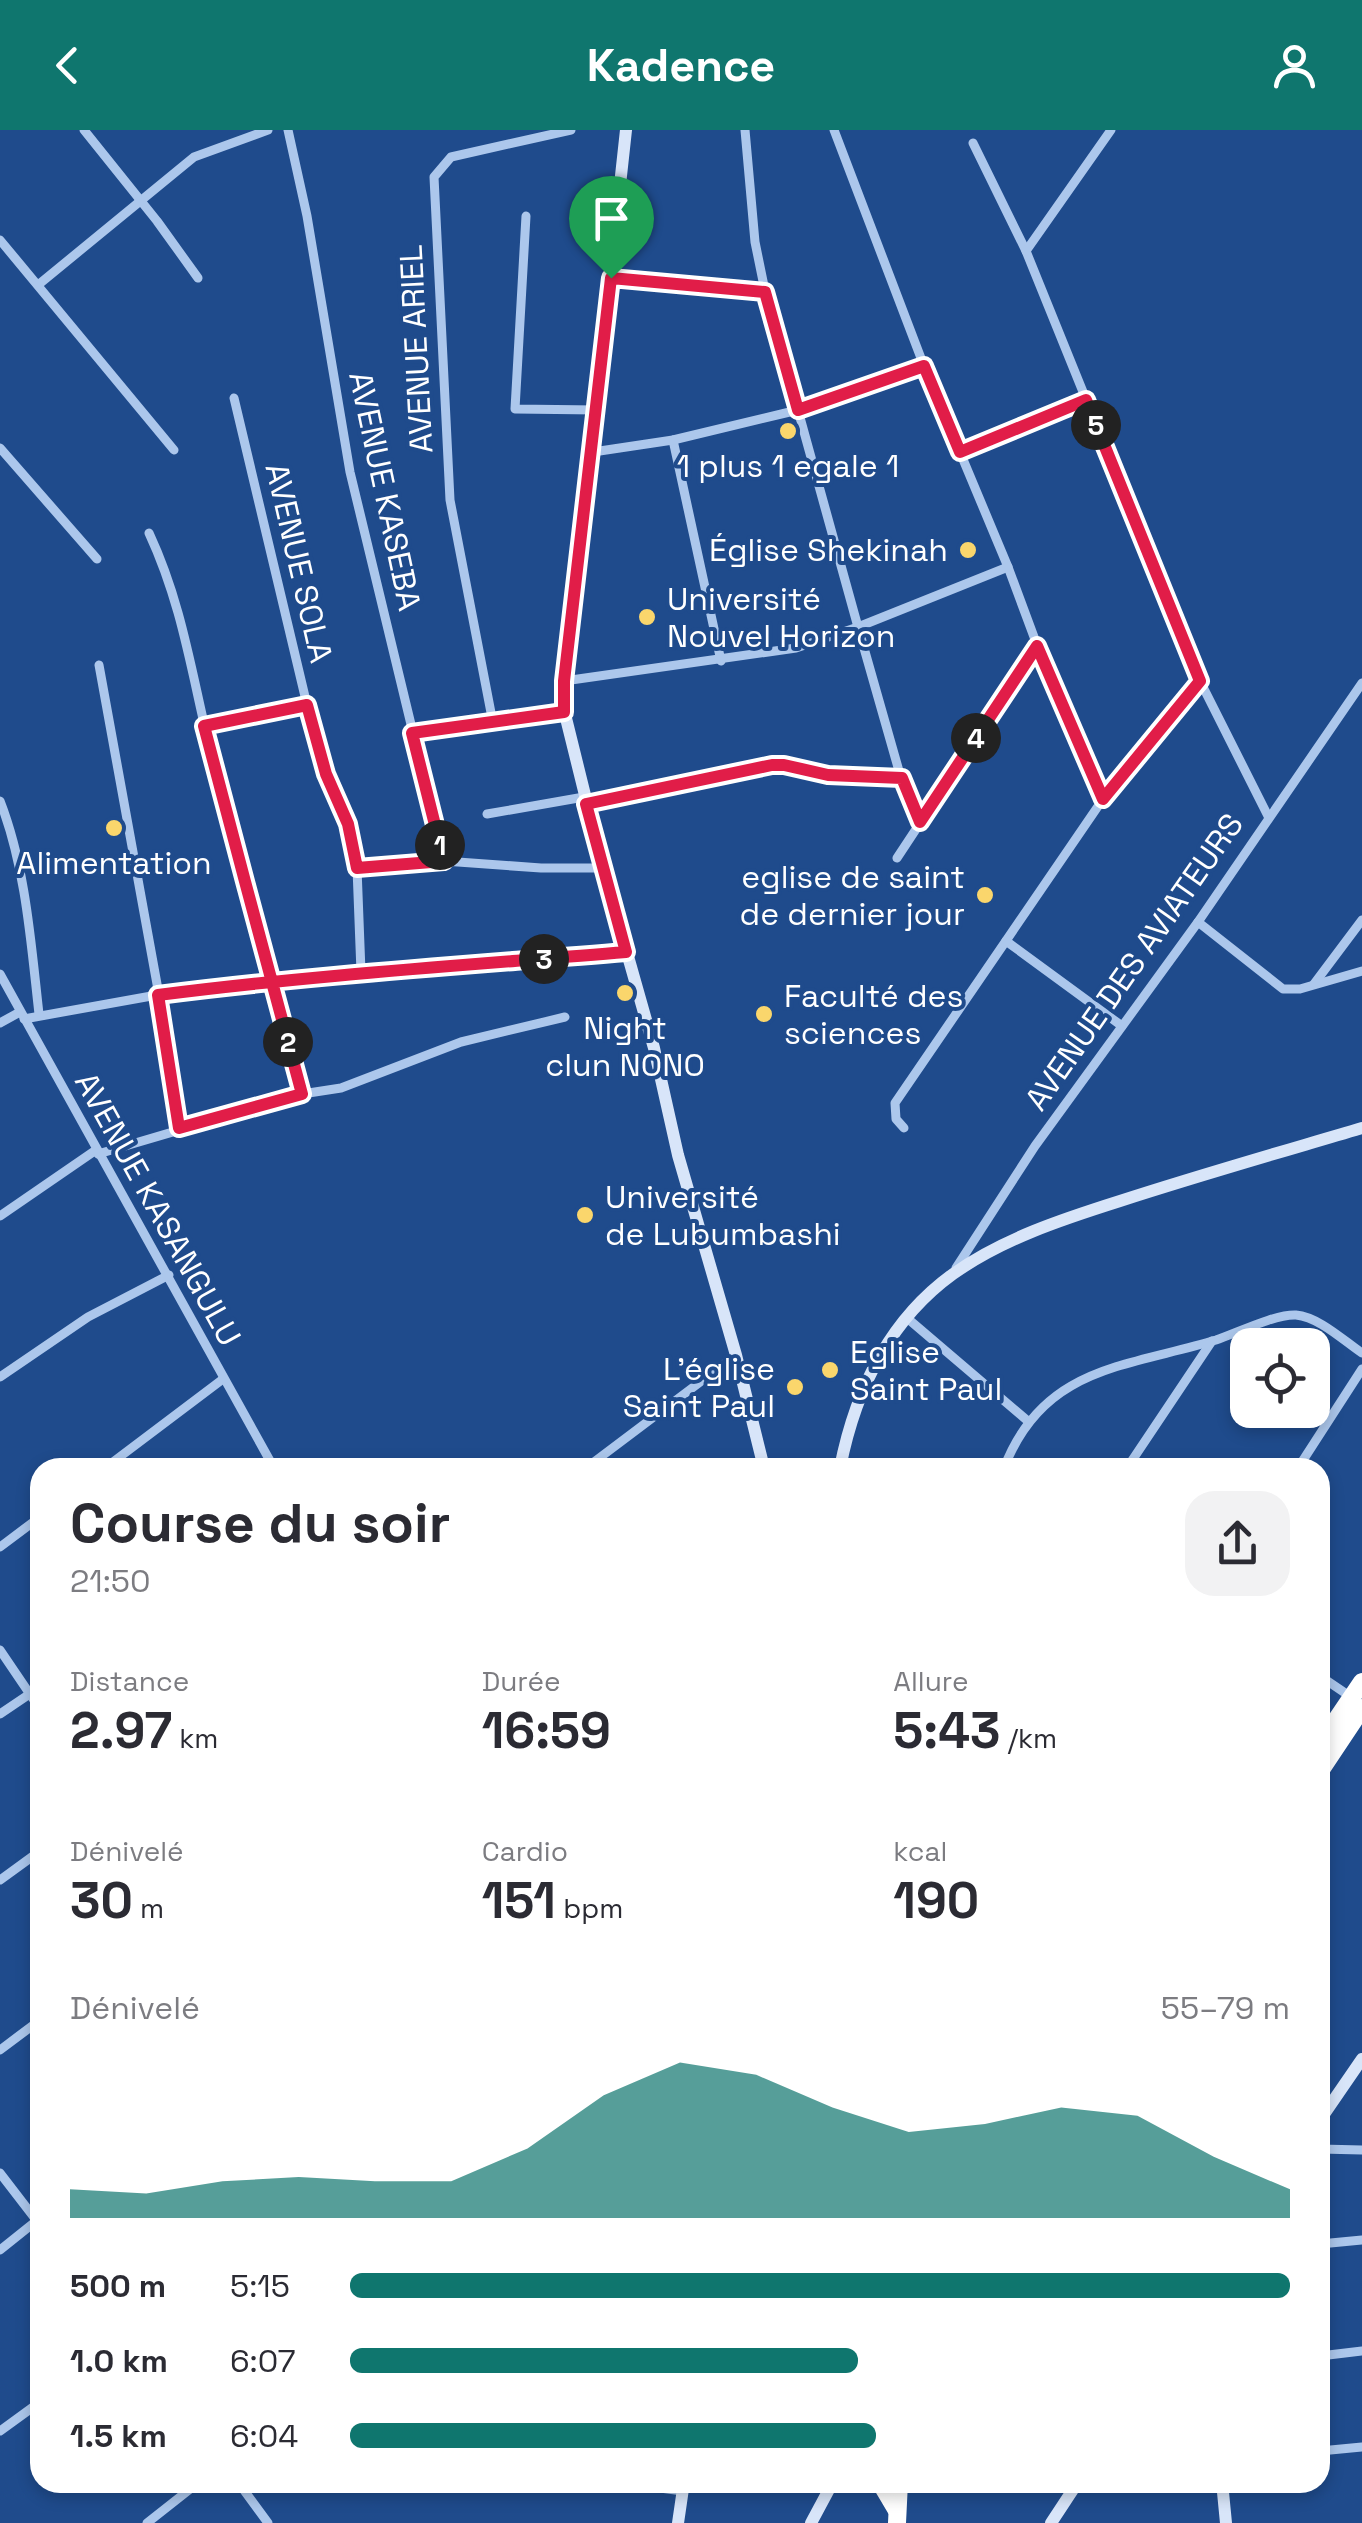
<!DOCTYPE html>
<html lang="fr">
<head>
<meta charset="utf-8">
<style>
	:root { --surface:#fff; --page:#f2f2f3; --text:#2b2b33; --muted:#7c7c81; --accent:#0f766e }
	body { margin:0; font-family:"Space Grotesk",sans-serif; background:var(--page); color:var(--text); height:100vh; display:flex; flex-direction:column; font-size:38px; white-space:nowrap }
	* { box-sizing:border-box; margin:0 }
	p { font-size:32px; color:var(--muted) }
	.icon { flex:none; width:55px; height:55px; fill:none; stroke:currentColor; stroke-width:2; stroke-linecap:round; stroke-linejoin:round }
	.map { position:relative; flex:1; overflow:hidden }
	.drawer { position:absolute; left:30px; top:1328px; width:1300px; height:1035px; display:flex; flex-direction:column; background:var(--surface); border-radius:30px; box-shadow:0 5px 15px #0003 }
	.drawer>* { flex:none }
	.controls { position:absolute; left:1230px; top:1198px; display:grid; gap:20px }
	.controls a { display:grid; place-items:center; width:100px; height:100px; border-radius:20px; background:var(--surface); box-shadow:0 5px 15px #0003; font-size:50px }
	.pin { position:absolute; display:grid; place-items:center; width:85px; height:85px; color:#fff; margin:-102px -42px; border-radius:50% 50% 50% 0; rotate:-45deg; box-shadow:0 0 10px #0007 }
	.pin .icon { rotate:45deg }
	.km { position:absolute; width:50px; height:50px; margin:-25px; border-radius:50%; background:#222; color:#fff; font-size:28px; line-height:50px; text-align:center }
	.round { display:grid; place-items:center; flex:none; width:105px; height:105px; border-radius:30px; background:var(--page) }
	.headline { display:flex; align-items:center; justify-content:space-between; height:170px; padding:0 40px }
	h1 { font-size:55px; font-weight:600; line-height:75px }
	.figures { display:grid; grid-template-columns:repeat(3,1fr); gap:15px; height:170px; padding:10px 40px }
	.figures div { display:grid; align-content:center }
	.figures b { font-size:50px; font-weight:600 }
	.figures small { font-size:28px; font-weight:400 }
	.figures p { font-size:28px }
	.chart { height:280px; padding:20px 40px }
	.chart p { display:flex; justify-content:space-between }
	.chart svg { width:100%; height:180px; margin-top:10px; fill:var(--accent); opacity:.7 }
	ul { padding:0 40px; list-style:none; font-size:32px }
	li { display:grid; grid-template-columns:160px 120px 1fr; align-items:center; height:75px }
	li i { height:25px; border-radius:12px; background:var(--accent) }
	header { display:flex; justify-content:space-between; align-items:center; height:130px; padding:0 40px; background:var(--accent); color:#fff; font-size:45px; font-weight:600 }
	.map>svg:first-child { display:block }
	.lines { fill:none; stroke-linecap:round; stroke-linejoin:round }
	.street { stroke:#acc7ec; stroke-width:9 }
	.secondary { stroke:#d8e5f9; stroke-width:12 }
	.highway { stroke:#fff; stroke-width:18 }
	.route-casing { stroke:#fff; stroke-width:20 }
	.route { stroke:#e11d48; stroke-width:12 }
	.poi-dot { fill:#fad66c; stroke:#1f4b8c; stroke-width:4 }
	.labels { text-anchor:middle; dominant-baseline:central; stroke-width:8; stroke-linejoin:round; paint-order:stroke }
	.street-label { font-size:32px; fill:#fff; stroke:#1f4b8c }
	.poi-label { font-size:32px; fill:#fff; stroke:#1f4b8c; text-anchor:start }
</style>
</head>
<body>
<header><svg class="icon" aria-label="back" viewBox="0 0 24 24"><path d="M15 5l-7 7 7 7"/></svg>Kadence<svg class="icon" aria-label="person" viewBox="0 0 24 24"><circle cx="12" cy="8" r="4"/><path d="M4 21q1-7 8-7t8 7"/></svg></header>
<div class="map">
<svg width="1362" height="2393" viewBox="0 0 1362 2393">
	<rect width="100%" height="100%" fill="#1f4b8c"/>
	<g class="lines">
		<g class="street">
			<path d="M84,0L157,91L198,148"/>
			<path d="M288,0L307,86L350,342L444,731"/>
			<path d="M745,0L755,112L765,161L858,497L901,648L919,692"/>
			<path d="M834,0L924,236L1008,437L1050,550L1103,669"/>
			<path d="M973,13L1026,121L1200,551L1268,686"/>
			<path d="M526,86L515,279L597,280"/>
			<path d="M0,110L174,320"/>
			<path d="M1026,121L1111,0"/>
			<path d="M611,148L765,161"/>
			<path d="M38,155L194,27L268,0"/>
			<path d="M234,268L307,575L326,643L347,694L357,738L361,842"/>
			<path d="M673,310L721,531"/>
			<path d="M0,318L97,429"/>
			<path d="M593,322L673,310L798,280L924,236"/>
			<path d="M960,322L1085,270"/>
			<path d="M149,403C183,476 192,547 211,623C241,737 272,851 302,964"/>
			<path d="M99,535L165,898L179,998"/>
			<path d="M564,551L796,518L858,497L1008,437"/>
			<path d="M493,593L450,370L434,47L451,27L571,0"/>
			<path d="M204,596L307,575"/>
			<path d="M412,603L564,582"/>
			<path d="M0,671C26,738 31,814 39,884"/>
			<path d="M586,675L771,635H784L829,645L901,648"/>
			<path d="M487,684L584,667"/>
			<path d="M897,728L1037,516"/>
			<path d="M357,738L444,731L541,738H603"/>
			<path d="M1198,792L1283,859H1300L1362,841"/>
			<path d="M1006,811L1122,896"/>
			<path d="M0,844L274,1338"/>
			<path d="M1314,854L1362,790"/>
			<path d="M24,889L157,865L272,851L626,822"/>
			<path d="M0,893L20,882"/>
			<path d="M904,998L896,989L895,973L1103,669L1200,551"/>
			<path d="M98,1024L302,964L341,958L461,912L565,887"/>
			<path d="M0,1086L96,1020"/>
			<path d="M956,1138L1035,1016L1198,792L1362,553"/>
			<path d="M907,1188L1029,1292"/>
			<path d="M0,1247L88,1187L169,1145"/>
			<path d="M105,1338L223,1249"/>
			<path d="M586,1338L736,1225"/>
			<path d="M1004,1338C1043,1236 1127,1237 1216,1210C1237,1203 1275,1184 1296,1185C1319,1187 1344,1211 1362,1223"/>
			<path d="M1127,1338L1212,1211"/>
			<path d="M1298,1338L1362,1239"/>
			<path d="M0,1417L40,1387"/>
			<path d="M0,1520L40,1579"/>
			<path d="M1320,1546L1351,1567"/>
			<path d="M0,1584L40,1557"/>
			<path d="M0,1750L40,1721"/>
			<path d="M0,1920L40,1890"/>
			<path d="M1320,2019L1362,2020"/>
			<path d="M0,2043L40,2095"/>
			<path d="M1320,2114L1362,2110"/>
			<path d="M0,2120L40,2088"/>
			<path d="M1320,2226L1362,2221"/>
			<path d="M0,2301L40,2272"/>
			<path d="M1320,2321L1362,2317"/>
			<path d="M238,2352L268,2393"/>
			<path d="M614,2352L683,2361"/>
			<path d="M147,2393L199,2352"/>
		</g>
		<g class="secondary">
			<path d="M626,0L563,576L603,738L654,918L678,1025L736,1225L764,1338"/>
			<path d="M840,1338C855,1262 888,1191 953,1144C1002,1109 1063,1089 1120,1071C1200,1045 1281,1022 1362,998"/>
			<path d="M1320,1990L1362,1929"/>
			<path d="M1222,2352L1226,2393"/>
			<path d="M678,2393L684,2352"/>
			<path d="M811,2393L833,2352"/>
			<path d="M1051,2393L1078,2352"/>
		</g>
		<g class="highway">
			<path d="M1320,1614L1362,1552"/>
			<path d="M1320,1641L1362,1578"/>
			<path d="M880,2352L896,2379"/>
			<path d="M897,2393L899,2352"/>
		</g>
	</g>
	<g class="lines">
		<g class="route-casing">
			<path id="route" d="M611,148L564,551V582L412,603L444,731L357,738L348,694L326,644L307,575L204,596C236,719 269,841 302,964L179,998L158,865C313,845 470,835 626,822L586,674L772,635H784L828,645L902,648L920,692L1037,516L1103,669L1200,551L1086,270L960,322L924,236L798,280L765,162L611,148"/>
		</g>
		<use href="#route" class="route"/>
	</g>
	<g class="poi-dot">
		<circle cx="788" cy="301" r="10"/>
		<circle cx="968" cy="420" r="10"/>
		<circle cx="647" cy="487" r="10"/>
		<circle cx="114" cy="698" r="10"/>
		<circle cx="985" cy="765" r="10"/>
		<circle cx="625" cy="863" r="10"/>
		<circle cx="764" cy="884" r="10"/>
		<circle cx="585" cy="1085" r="10"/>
		<circle cx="830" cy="1240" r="10"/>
		<circle cx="795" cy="1257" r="10"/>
	</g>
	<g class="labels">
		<g class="street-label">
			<text transform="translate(416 219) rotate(-93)">AVENUE ARIEL</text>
			<text transform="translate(385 361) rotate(78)">AVENUE KASEBA</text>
			<text transform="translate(299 433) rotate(77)">AVENUE SOLA</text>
			<text transform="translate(1134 832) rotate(-55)">AVENUE DES AVIATEURS</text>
			<text transform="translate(158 1079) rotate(61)">AVENUE KASANGULU</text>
		</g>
		<g class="poi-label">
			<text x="788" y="336" text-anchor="middle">1 plus 1 egale 1</text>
			<text x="948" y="420" text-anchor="end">Église Shekinah</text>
			<text x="667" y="469">Université<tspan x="667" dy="37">Nouvel Horizon</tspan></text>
			<text x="114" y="733" text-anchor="middle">Alimentation</text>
			<text x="965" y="747" text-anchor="end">eglise de saint<tspan x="965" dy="37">de dernier jour</tspan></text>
			<text x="784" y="866">Faculté des<tspan x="784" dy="37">sciences</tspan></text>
			<text x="625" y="898" text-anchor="middle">Night<tspan x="625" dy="37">clun NONO</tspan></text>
			<text x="605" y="1067">Université<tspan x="605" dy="37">de Lubumbashi</tspan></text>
			<text x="850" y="1222">Eglise<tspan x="850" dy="37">Saint Paul</tspan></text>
			<text x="775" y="1239" text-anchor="end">L'église<tspan x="775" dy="37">Saint Paul</tspan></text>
		</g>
	</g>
</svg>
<div class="controls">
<a><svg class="icon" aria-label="locate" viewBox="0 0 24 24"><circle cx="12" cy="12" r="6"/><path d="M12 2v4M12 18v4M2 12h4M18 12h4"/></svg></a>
</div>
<div class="pin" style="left:611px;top:148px;background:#1e9e55"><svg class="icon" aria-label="arrive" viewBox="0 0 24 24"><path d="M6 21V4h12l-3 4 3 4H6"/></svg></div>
<b class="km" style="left:440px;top:715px">1</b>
<b class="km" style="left:288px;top:912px">2</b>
<b class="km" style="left:544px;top:829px">3</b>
<b class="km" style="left:976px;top:608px">4</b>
<b class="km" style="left:1096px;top:295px">5</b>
<section class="drawer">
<div class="headline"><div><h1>Course du soir</h1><p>21:50</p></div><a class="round"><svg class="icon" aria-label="share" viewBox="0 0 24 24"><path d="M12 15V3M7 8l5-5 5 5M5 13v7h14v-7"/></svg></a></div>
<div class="figures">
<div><p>Distance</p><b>2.97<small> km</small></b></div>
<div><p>Durée</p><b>16:59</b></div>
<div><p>Allure</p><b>5:43<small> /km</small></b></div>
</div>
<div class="figures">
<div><p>Dénivelé</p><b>30<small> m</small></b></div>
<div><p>Cardio</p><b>151<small> bpm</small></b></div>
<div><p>kcal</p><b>190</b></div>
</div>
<div class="chart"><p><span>Dénivelé</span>55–79 m</p>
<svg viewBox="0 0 160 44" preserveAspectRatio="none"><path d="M0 44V37L10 38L20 35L30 34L40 35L50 35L60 27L70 14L80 6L90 9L100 17L110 23L120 21L130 17L140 19L150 29L160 37V44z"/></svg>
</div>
<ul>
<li><b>500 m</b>5:15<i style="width:100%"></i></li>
<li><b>1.0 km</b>6:07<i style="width:54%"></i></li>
<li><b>1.5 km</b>6:04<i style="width:56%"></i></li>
</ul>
</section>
</div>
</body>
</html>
